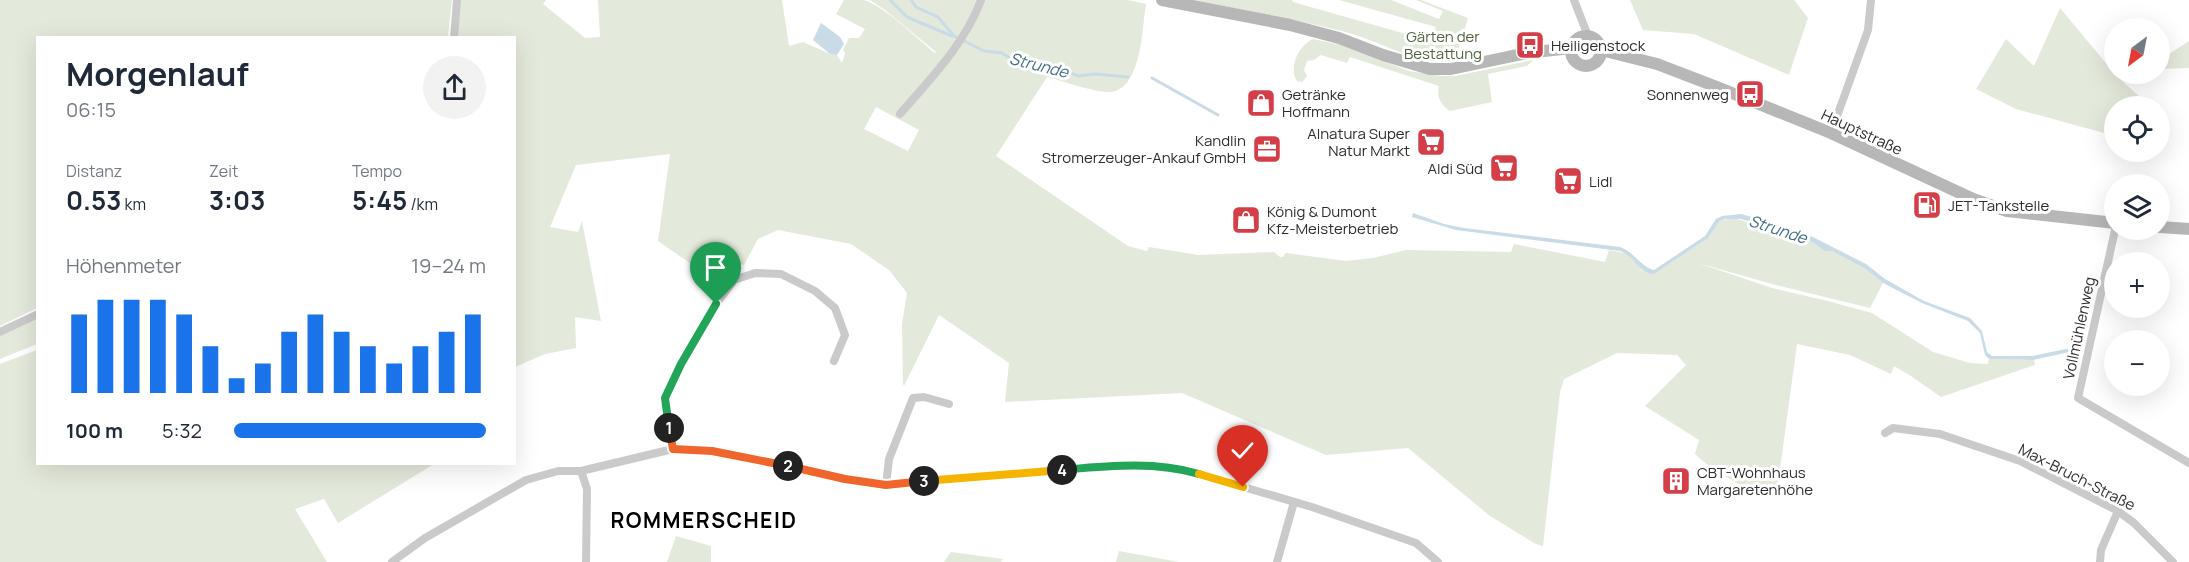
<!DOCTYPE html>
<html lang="de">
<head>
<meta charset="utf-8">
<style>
	:root { --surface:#fff; --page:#f2f2f3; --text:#1f2937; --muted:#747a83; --accent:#1a73e8 }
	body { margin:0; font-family:Manrope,sans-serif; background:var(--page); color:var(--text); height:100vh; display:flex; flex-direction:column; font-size:22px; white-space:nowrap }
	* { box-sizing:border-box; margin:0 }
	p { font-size:20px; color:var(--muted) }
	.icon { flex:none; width:33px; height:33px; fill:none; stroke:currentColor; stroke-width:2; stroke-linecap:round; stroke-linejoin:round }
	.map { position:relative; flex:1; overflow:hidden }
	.drawer { position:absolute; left:36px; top:36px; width:480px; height:429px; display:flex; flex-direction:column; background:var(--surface); border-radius:0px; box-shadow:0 6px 24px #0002 }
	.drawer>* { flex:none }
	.needle { width:39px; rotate:212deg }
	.controls { position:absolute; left:2104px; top:18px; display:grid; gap:12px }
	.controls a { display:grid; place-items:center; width:66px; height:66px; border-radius:50%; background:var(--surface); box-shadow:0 6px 24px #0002; font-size:30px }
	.pin { position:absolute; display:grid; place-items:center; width:51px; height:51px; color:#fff; margin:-62px -26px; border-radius:50% 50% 50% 0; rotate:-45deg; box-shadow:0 0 6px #0007 }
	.pin .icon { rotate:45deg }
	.km { position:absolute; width:30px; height:30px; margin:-15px; border-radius:50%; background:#222; color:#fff; font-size:16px; line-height:30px; text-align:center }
	.round { display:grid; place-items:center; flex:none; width:63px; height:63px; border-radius:32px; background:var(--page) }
	.headline { display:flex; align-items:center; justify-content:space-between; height:102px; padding:0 30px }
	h1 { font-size:33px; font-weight:700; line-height:45px }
	.figures { display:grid; grid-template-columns:repeat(3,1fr); gap:9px; height:102px; padding:6px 30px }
	.figures div { display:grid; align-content:center }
	.figures b { font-size:26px; font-weight:700 }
	.figures small { font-size:16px; font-weight:400 }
	.figures p { font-size:16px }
	.chart { height:168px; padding:12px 30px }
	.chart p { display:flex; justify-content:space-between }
	.chart svg { width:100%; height:108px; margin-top:6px; stroke:var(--accent); stroke-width:6 }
	ul { padding:0 30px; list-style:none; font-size:20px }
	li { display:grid; grid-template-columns:96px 72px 1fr; align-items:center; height:45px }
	li i { height:15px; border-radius:8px; background:var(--accent) }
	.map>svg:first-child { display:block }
	.green { fill:#e3e9db; fill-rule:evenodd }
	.water { fill:#c9dbe7 }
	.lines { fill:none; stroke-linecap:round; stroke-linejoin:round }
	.stream { stroke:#c9dbe7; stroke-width:3 }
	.minor { stroke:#cacaca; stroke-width:8 }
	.secondary { stroke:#b7b7b7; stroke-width:12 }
	.split-1-casing { stroke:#fff; stroke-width:12 }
	.split-2-casing { stroke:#fff; stroke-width:12 }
	.split-3-casing { stroke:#fff; stroke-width:12 }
	.split-4-casing { stroke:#fff; stroke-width:12 }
	.split-5-casing { stroke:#fff; stroke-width:12 }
	.split-6-casing { stroke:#fff; stroke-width:12 }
	.split-1 { stroke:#22a559; stroke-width:8 }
	.split-2 { stroke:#f0652b; stroke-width:8 }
	.split-3 { stroke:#f0652b; stroke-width:8 }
	.split-4 { stroke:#f5b400; stroke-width:8 }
	.split-5 { stroke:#22a559; stroke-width:8 }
	.split-6 { stroke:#f5b400; stroke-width:8 }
	.labels { text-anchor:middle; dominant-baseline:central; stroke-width:6; stroke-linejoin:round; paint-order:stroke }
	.park-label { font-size:15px; fill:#50643f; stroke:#fff }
	.poi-label { font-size:15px; fill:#2d2d2d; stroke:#fff; text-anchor:start }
	.street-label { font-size:15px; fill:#2d2d2d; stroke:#fff }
	.water-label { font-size:16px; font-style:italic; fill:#436c87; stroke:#fff }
	.district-label { font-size:21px; font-weight:bold; letter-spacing:1.5px; fill:#000; stroke:#fff }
</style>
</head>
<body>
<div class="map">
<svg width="2189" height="562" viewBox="0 0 2189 562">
	<rect width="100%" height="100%" fill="#fff"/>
	<g class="green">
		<path d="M0,0H452L448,37L38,38L37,308L0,326Z"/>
		<path d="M459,0H546L543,4L585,38L600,37L598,0H782L789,46L803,42L830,54L837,55L842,63L845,53L843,50L849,38H859L865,29L836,14L844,0C850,0 857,0 863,0C883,4 918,40 935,53L936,52L885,10L870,0H1127L1146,4C1142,27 1142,90 1110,92C1096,93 1063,81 1047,77L996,156L1128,246L1147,251L1149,247L1198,255L1274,252L1280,257H1283L1286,253L1346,261L1373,258L1406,250L1511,252L1514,244L1605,262L1609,250L1629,254L1642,270L1654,274L1708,238L1720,221L1733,218L1796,235L1814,243L1824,251H1832L1864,268L1883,283L1870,308L1772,284L1698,263L1772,288L1824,300L1872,313L1933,352L1970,363L1988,364L1989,359L2034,360L2035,365L1941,397L1911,376L1894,366L1891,374L1850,355L1797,344L1777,491L1740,485L1710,467L1695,454L1699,440L1645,406L1686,365L1677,355L1617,353L1564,379L1560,392L1543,546L1536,544L1490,516L1408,448L1326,455L1182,393L1005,402L1009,363L939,315L904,386L903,384L902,324L907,293L889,270L851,244L778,230L758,239L744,265L705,255L697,268L658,241L670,154L576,165L550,227L578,232L582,221L601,321L575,317L576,348L545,354L515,367L514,38H457ZM876,107L919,130L908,151L864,129Z"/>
		<path d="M1194,0H1292L1293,2L1427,40L1436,27L1339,0H1391L1439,19L1443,11L1416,0H1421L1468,18L1459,48L1461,61C1412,66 1386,42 1342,31C1293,19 1243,10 1194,0Z"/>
		<path d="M1630,0H1794L1808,18L1789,75L1694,34L1643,30Z"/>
		<path d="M2060,8L2115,74L2145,102L2143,106H2115V136L2016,109L1976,89L2006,39L2034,66Z"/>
		<path d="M1313,39L1341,45L1409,71L1441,76H1455L1533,60L1527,66L1488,74L1492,102L1450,111C1441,105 1436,97 1439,86L1350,57L1347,63L1321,55L1314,60L1307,61L1304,70L1307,76L1302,82L1297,81C1288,68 1299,45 1313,39Z"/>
		<path d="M2189,41V68L2160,69V60Z"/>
		<path d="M37,317V344L0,359V335Z"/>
		<path d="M37,350L38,464H434L338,523L324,499L295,509L327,562H0V364Z"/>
		<path d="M676,536L711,546V562H667Z"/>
		<path d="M1119,551L1179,562H1116Z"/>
		<path d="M951,552L1003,559L1000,562H944Z"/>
	</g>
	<g class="water">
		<path d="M821,23L840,37L844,44L837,55L830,54L813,40Z"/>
		<path d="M1413,213L1444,224L1464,228L1620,247C1634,252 1641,267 1654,270L1705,236L1716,219L1722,216L1741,214L1803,232L1866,264L1885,279L1924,301L1970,318L1982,331L1987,352L1992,356H2032L2066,349L2081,350L2080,354L2065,353L2033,360L1989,359L1985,355L1980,333L1968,321L1922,303L1883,283L1864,268L1832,251H1824L1814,243L1796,235L1741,219H1726L1720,221L1708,238L1654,274C1638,273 1635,256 1620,251L1456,230L1412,217Z"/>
	</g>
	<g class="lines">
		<g class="stream">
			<path d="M890,0L907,17L952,36"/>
			<path d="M911,0L916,7L938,17L954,36L984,51L1002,53L1014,61L1048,65L1079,76L1095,74L1128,77"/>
			<path d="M1152,78L1218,115"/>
		</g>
		<g class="minor">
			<path d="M1574,0L1588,36"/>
			<path d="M454,38L457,0"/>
			<path d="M900,114C930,79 965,44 981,0"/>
			<path d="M1831,133L1868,30L1871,0"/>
			<path d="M2115,230L2078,398L2189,463"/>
			<path d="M0,332L38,314"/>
			<path d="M1885,433L1893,428L1940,434L2020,461L2118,511L2134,523L2173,562"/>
			<path d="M673,449L665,397L681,364L716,304L734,280L755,273L781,274L815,291L835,308L845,335L834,361"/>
			<path d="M581,471L587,489L586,562"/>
			<path d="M886,485L889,459L913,398L924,397L949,404"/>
			<path d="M392,562L425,538L526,480L558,471H581L673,449L712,451L795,467L845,479L886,485L1122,464L1192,472L1312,507L1416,543L1438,562"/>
			<path d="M1277,562L1294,502"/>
			<path d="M2100,562L2101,550L2118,511"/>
		</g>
		<g class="secondary">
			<path d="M1162,0L1290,25L1339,38L1383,55L1430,69H1451L1526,53L1571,48"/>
			<circle cx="1586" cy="51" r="15"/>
			<path d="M1601,50L1657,64L1717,87L1831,133L1973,199L2007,211L2115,223"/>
			<path d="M2160,227L2189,229"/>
		</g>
	</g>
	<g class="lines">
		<g class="split-1-casing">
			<path id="split-1" d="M669,428L665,398L681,364L716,304"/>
		</g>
		<g class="split-2-casing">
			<path id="split-2" d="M669,428L673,449L712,451L788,466"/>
		</g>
		<g class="split-3-casing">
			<path id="split-3" d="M788,466L845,479L886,485L924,481"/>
		</g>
		<g class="split-4-casing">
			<path id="split-4" d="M924,481L1062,470"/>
		</g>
		<g class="split-5-casing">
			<path id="split-5" d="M1062,470C1108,466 1154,461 1199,474"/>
		</g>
		<g class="split-6-casing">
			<path id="split-6" d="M1199,474L1243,487"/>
		</g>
		<use href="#split-1" class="split-1"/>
		<use href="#split-2" class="split-2"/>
		<use href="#split-3" class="split-3"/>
		<use href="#split-4" class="split-4"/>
		<use href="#split-5" class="split-5"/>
		<use href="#split-6" class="split-6"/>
	</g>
	<defs>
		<g id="bus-square" transform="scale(1.5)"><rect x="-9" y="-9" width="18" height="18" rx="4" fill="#d43e48" stroke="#fff"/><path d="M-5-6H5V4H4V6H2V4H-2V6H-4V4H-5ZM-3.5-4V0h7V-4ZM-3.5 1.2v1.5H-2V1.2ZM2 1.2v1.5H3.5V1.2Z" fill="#fff"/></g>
		<g id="shop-square" transform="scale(1.5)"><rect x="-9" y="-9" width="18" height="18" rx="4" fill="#d43e48" stroke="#fff"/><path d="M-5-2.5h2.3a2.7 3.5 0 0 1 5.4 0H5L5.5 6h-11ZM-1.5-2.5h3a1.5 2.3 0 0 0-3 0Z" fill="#fff"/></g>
		<g id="supermarket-square" transform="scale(1.5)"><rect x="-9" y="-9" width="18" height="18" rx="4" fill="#d43e48" stroke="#fff"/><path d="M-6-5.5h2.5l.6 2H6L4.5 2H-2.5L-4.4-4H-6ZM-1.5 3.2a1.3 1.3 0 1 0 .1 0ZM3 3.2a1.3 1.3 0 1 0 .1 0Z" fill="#fff"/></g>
		<g id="office-square" transform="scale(1.5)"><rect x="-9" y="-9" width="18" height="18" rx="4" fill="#d43e48" stroke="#fff"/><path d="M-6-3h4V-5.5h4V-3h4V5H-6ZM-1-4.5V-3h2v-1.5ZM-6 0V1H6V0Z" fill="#fff"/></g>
		<g id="fuel-square" transform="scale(1.5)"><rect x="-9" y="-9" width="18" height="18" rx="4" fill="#d43e48" stroke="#fff"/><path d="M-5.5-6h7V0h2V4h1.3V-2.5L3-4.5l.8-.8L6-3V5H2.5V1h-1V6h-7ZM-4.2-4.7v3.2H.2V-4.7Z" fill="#fff"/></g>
		<g id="building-square" transform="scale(1.5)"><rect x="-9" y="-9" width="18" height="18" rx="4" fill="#d43e48" stroke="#fff"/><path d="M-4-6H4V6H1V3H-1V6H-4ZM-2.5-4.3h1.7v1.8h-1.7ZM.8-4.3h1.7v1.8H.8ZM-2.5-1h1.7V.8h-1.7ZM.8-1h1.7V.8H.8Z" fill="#fff"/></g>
	</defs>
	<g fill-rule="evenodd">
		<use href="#bus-square" x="1530" y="45"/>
		<use href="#bus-square" x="1750" y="94"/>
		<use href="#shop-square" x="1261" y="103"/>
		<use href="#supermarket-square" x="1431" y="142"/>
		<use href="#office-square" x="1267" y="149"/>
		<use href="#supermarket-square" x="1504" y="168"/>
		<use href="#supermarket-square" x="1568" y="181"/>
		<use href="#fuel-square" x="1927" y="205"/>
		<use href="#shop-square" x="1246" y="220"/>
		<use href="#building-square" x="1676" y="481"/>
	</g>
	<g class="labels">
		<g class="park-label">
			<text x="1443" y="36">Gärten der<tspan x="1443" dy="17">Bestattung</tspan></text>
		</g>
		<g class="poi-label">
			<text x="1551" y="45">Heiligenstock</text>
			<text x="1282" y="94">Getränke<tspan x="1282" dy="17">Hoffmann</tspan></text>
			<text x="1729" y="94" text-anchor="end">Sonnenweg</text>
			<text x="1410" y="133" text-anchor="end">Alnatura Super<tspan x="1410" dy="17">Natur Markt</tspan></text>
			<text x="1246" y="140" text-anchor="end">Kandlin<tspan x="1246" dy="17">Stromerzeuger-Ankauf GmbH</tspan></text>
			<text x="1483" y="168" text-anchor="end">Aldi Süd</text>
			<text x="1589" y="181">Lidl</text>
			<text x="1948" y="205">JET-Tankstelle</text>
			<text x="1267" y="211">König &amp; Dumont<tspan x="1267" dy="17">Kfz-Meisterbetrieb</tspan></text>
			<text x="1697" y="472">CBT-Wohnhaus<tspan x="1697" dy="17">Margaretenhöhe</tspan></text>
		</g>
		<g class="street-label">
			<text transform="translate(1862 132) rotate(25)">Hauptstraße</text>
			<text transform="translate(2079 328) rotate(-78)">Vollmühlenweg</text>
			<text transform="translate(2077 477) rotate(27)">Max-Bruch-Straße</text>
		</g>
		<g class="water-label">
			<text transform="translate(1039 65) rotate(14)">Strunde</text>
			<text transform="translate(1778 229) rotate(18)">Strunde</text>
		</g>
		<g class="district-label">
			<text x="704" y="520">ROMMERSCHEID</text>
		</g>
	</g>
</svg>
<div class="controls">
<a><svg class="needle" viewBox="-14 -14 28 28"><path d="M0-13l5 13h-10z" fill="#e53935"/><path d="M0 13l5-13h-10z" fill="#747a83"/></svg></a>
<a><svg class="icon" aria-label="locate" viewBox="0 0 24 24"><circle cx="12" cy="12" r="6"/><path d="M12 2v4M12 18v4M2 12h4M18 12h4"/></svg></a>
<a><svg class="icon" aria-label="layers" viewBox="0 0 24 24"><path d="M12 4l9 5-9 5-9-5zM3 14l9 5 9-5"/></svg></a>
<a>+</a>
<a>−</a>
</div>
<div class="pin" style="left:716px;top:304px;background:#1e9e55"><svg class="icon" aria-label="arrive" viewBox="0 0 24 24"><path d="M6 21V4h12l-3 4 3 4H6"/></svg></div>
<div class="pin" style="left:1243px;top:487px;background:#d93025"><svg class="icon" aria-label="check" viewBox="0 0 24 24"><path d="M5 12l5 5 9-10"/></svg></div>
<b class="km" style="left:669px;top:428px">1</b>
<b class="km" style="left:788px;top:466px">2</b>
<b class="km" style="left:924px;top:481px">3</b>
<b class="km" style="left:1062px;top:470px">4</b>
<section class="drawer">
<div class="headline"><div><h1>Morgenlauf</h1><p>06:15</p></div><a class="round"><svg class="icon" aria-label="share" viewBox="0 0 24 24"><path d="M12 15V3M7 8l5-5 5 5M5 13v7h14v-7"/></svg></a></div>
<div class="figures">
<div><p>Distanz</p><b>0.53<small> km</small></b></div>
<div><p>Zeit</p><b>3:03</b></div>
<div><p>Tempo</p><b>5:45<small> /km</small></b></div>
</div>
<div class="chart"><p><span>Höhenmeter</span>19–24 m</p>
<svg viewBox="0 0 160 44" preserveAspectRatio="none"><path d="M5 44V12M15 44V6M25 44V6M35 44V6M45 44V12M55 44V25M65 44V38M75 44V32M85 44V19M95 44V12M105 44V19M115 44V25M125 44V32M135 44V25M145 44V19M155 44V12"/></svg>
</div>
<ul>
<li><b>100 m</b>5:32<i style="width:100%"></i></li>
</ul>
</section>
</div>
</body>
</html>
